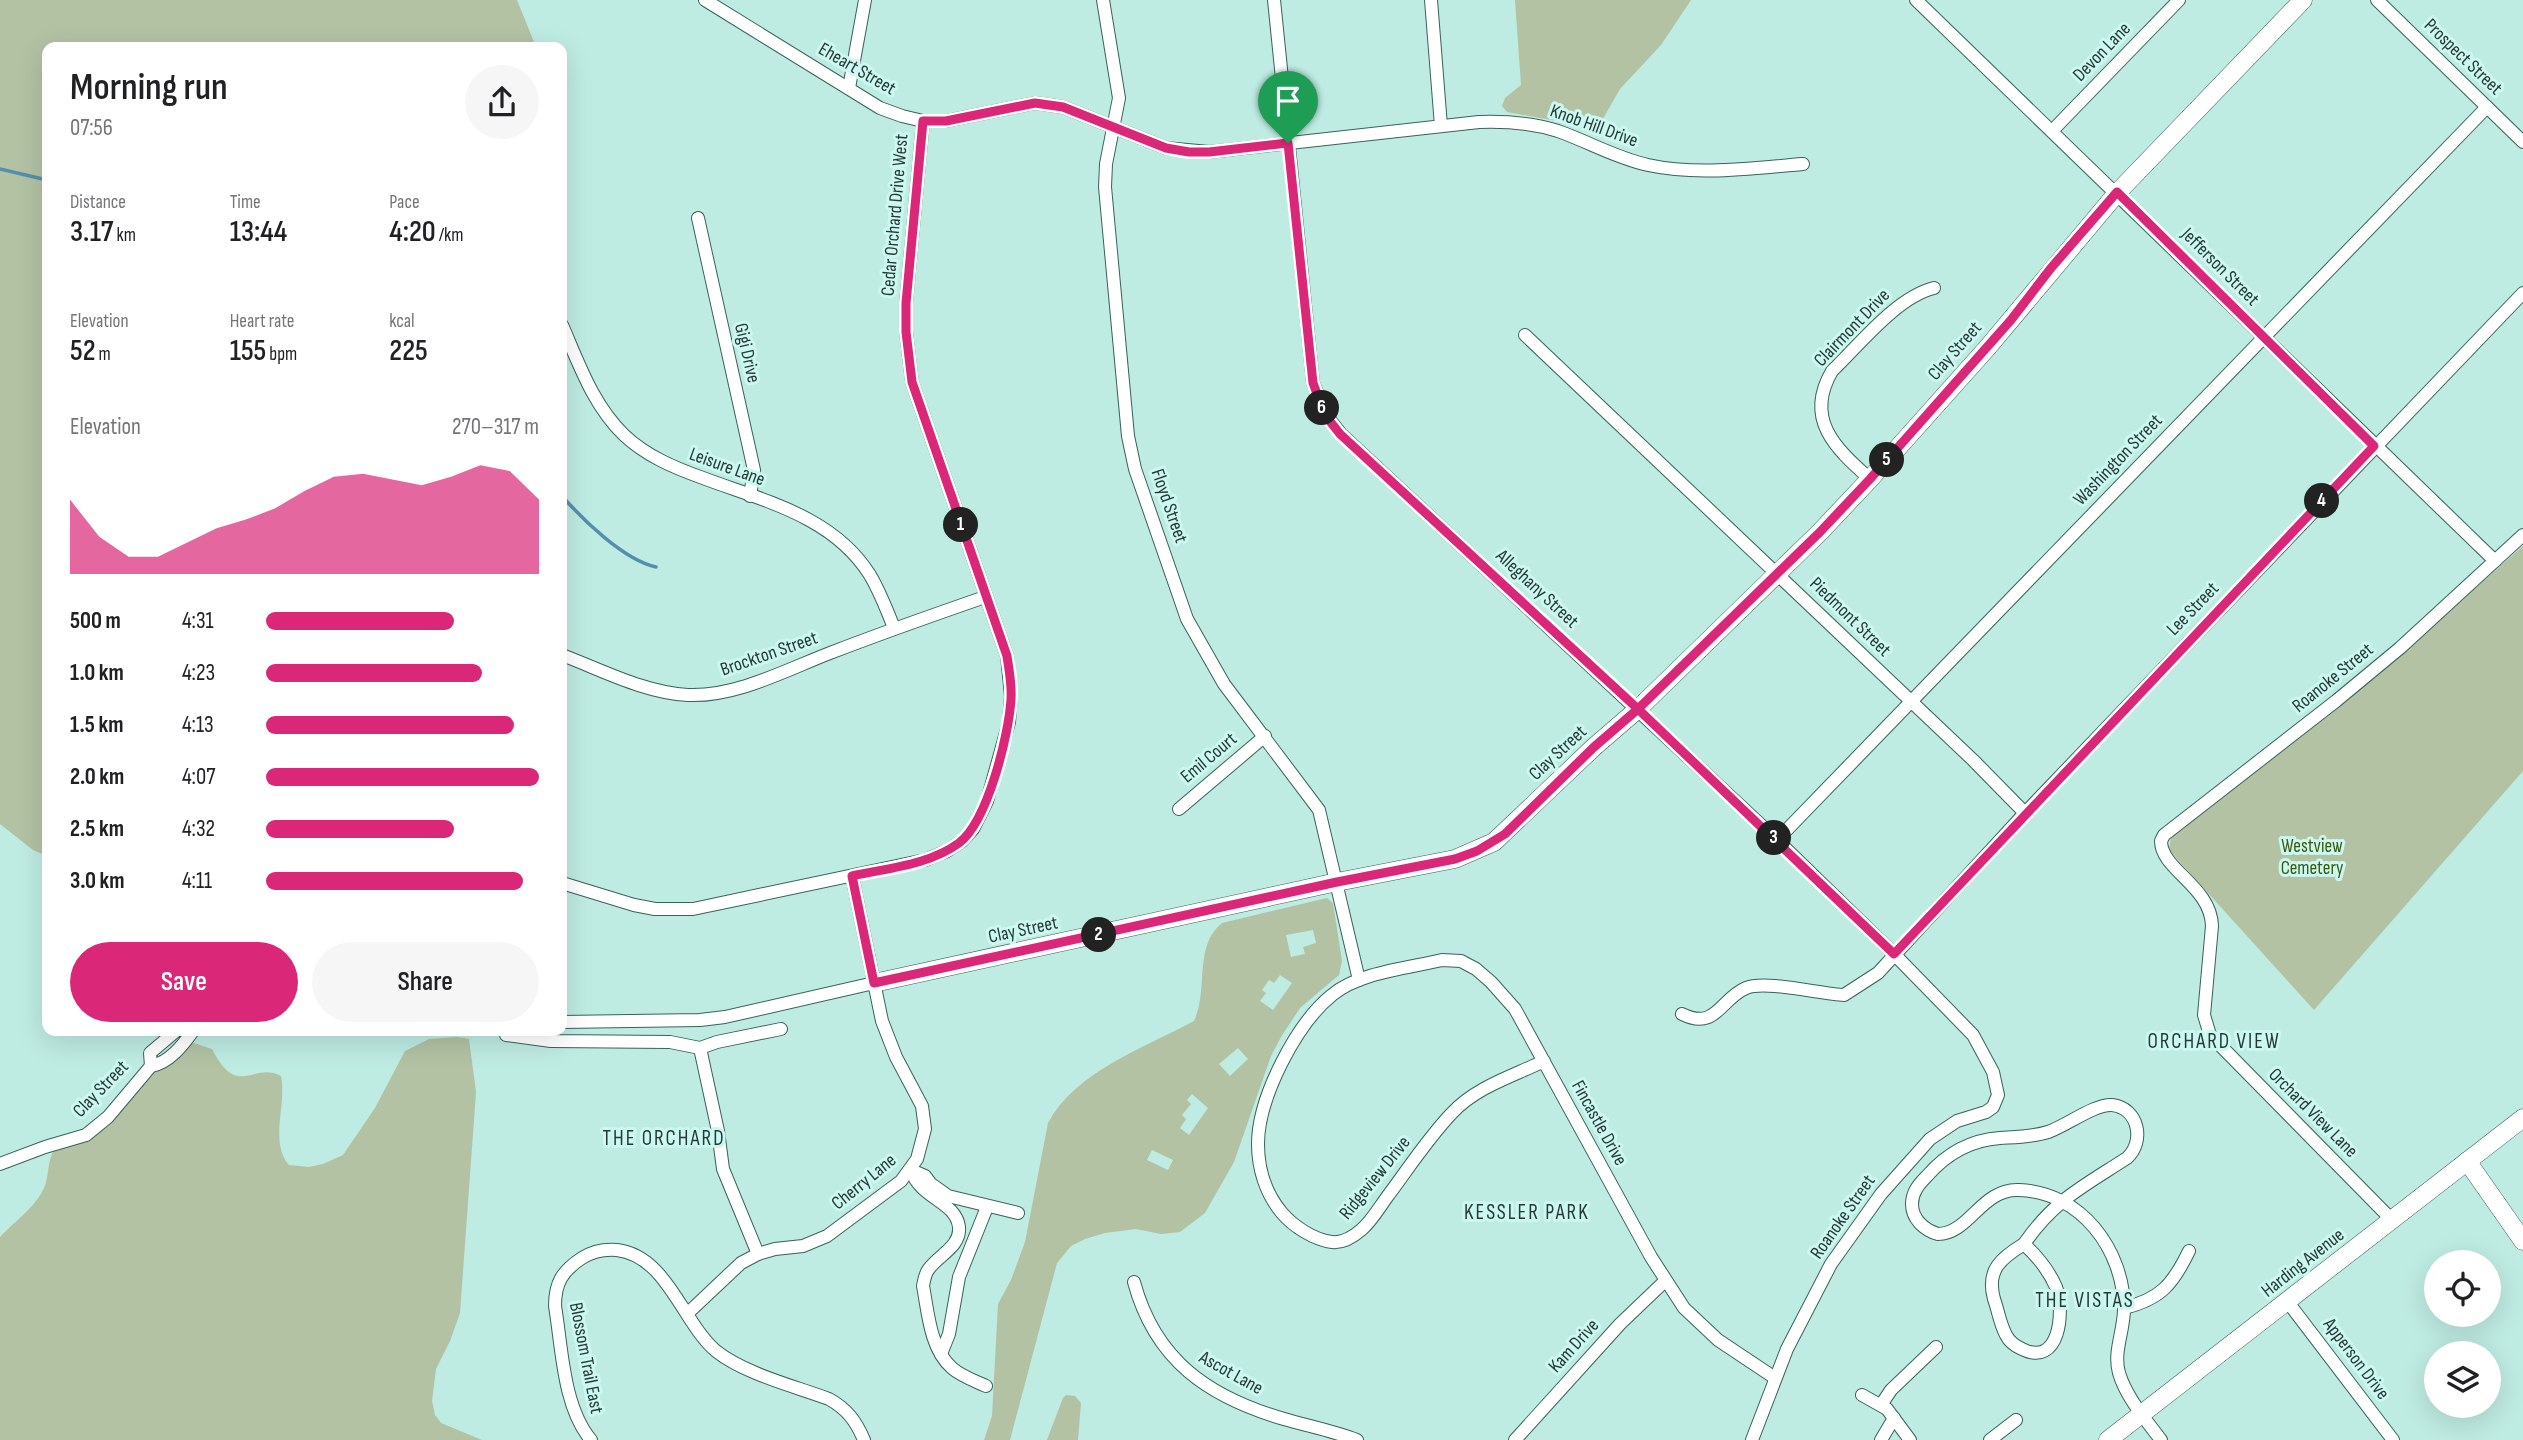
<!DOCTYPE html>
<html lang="en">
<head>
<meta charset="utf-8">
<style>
	:root { --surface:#fff; --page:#f6f6f6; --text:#202124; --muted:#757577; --accent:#db2777 }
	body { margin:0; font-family:"Sofia Sans Condensed",sans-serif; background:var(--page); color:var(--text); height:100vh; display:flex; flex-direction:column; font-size:26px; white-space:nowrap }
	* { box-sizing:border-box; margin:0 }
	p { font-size:23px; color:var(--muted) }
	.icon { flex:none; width:38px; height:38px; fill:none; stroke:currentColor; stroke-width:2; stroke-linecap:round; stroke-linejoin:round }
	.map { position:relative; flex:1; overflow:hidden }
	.sheet { position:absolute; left:42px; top:42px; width:525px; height:994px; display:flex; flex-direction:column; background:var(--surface); border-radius:14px; box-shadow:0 7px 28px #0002 }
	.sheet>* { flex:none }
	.tools { position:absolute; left:2424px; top:1250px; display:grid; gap:14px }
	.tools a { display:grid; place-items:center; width:77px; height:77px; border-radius:50%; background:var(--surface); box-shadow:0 7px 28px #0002; font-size:35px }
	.pin { position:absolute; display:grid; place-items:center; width:60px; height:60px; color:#fff; margin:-72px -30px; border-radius:50% 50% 50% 0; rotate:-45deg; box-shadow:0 0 7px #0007 }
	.pin .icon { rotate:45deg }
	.km { position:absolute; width:35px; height:35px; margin:-18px; border-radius:50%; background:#222; color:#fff; font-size:19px; line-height:35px; text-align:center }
	.round { display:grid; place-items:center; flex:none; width:74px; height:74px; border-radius:37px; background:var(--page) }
	.headline { display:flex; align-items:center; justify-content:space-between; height:119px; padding:0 28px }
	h1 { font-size:38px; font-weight:600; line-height:52px }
	.stats { display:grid; grid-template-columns:repeat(3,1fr); gap:10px; height:119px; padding:7px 28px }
	.stats div { display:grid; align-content:center }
	.stats b { font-size:30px; font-weight:600 }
	.stats small { font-size:19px; font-weight:400 }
	.stats p { font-size:19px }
	.chart { height:196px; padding:14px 28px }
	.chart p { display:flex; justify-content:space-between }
	.chart svg { width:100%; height:126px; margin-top:7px; fill:var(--accent); opacity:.7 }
	.action { display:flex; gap:14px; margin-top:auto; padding:14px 28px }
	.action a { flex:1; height:80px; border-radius:42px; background:var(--accent); color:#fff; font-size:28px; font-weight:600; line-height:80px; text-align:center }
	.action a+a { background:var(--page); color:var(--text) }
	ul { padding:0 28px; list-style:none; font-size:23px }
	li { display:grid; grid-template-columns:112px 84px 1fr; align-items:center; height:52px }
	li i { height:18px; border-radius:9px; background:var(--accent) }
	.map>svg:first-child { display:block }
	.green { fill:#b2c2a3; fill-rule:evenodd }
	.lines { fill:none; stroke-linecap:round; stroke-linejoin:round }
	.stream { stroke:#568eae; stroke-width:3.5 }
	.street-casing { stroke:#38625b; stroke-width:14 }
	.secondary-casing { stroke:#38625b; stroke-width:19 }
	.street { stroke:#fff; stroke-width:12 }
	.secondary { stroke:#fff; stroke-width:18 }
	.route-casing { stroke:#fff; stroke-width:14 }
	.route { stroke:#db2777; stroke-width:9 }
	.labels { text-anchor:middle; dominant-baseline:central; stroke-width:6; stroke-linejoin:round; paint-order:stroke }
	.street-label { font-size:19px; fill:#273936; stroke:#cbf8f0 }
	.park-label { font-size:19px; fill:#3a580a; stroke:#cbf8f0 }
	.neighbourhood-label { font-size:21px; letter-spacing:2px; fill:#273936; stroke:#cbf8f0 }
</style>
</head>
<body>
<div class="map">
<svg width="2523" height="1440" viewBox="0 0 2523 1440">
	<rect width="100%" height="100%" fill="#beebe2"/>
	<g class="green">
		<path d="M0,0H517L536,47H47V856L33,850L0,824Z"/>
		<path d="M1515,0H1691L1661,45L1620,89L1601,122L1585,126L1507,112L1502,106L1505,98L1521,85Z"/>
		<path d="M2523,546V771L2314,1010L2169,850L2171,837L2346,702Z"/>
		<path d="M1327,898L1333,903L1342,961L1339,975L1300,1008L1281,1037L1271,1056L1234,1162L1205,1213L1180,1232L1161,1234L1136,1229L1105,1233L1085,1239L1071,1246L1057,1263L1010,1440H984L992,1416L998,1304L1011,1280L1025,1242L1048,1123C1076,1071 1144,1048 1194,1021C1209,990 1193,946 1222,923ZM1313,930L1316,943L1303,947L1305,954L1291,957L1286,935ZM1280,975L1292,983L1273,1010L1260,1001L1266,993L1262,990L1269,980L1274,983ZM1238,1048L1248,1059L1230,1076L1219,1064ZM1192,1094L1208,1108L1189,1135L1180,1128L1186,1119L1182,1115L1191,1104L1187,1100ZM1152,1150L1173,1160L1168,1170L1147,1160Z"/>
		<path d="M457,1037L469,1039L476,1092L460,1313L450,1341L436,1369L432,1401L435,1415L441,1423L482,1440H0V1237C15,1221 41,1203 46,1182C49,1170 48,1161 54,1150L92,1135L179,1047L194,1043L212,1049C238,1100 253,1061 281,1076C287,1104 269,1142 289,1165L309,1167L323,1164L343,1155L375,1108L405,1051L429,1039Z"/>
		<path d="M1066,1395L1075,1396L1081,1403L1078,1440H1047L1063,1398Z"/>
	</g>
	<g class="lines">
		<g class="stream">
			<path d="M0,169L47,180"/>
			<path d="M562,496C583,520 624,560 656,567"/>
		</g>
		<g class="street-casing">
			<g id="street">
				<path d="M705,0L880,108L902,116L923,121H946L1035,103L1063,107L1166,148L1209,152L1479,122C1506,121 1532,123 1558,131C1589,142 1616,158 1648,165C1698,176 1752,168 1803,164"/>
				<path d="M1103,0L1119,98L1106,164L1105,187L1128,436L1135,469L1187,619L1224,684L1319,810L1359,980"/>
				<path d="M1274,0L1313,383L1326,415L1341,434L1777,840L1894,954L1973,1035L1993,1072L1998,1095L1993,1107L1986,1112L1957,1121L1930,1139L1881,1194L1831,1264L1787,1349L1752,1440"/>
				<path d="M1431,0L1441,126"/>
				<path d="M1916,0L2495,561"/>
				<path d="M2377,0L2523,142"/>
				<path d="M849,88L865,0"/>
				<path d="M2052,131L2179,0"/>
				<path d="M698,218L754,470L750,496"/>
				<path d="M562,325C579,364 593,405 624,435C646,456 675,468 703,478C764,501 833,516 870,575C880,592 887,610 894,628"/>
				<path d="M1525,335L1973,760L2025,813"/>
				<path d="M1870,479C1835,448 1804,419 1832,371C1860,344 1897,297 1934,288"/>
				<path d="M562,655C602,670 645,693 688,695C736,697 786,670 830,653C882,633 933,615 985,597"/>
				<path d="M1179,809L1265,736"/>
				<path d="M1777,840L2487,107"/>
				<path d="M562,883L634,905L655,909H693L925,860L947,851L962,841L973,829L987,801L1009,722L1011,696L1007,656L912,382L906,332V303L923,121"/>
				<path d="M1682,1014C1716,1031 1720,999 1746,988C1765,980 1821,994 1844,995L1878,973L2025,813L2523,293"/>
				<path d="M562,1022L700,1020L725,1017L874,983"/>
				<path d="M176,1031L150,1053L151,1066C169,1063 183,1045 193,1031"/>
				<path d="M506,1035L551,1041L670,1042L700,1048L717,1042L781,1029"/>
				<path d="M700,1048L718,1131L723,1169L758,1254"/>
				<path d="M1544,1061C1513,1076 1476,1087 1452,1113C1428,1138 1408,1169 1387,1197C1379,1208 1371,1222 1361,1230C1353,1237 1342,1243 1332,1242C1314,1240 1293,1226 1282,1213C1266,1194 1258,1169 1258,1144C1258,1098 1296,1024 1332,995C1359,972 1409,968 1442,960L1461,961L1476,969L1491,982L1515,1009L1651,1257L1684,1308L1718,1340L1775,1378"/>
				<path d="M0,1164L45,1147L86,1135L108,1117L151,1066"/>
				<path d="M911,1170C920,1199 956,1201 959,1227C961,1247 938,1255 928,1270C925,1274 924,1281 923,1286C928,1312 930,1349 952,1368C961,1376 975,1381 986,1386"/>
				<path d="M911,1170L925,1176L931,1184L948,1196L1018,1213"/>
				<path d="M2392,1220L2210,1035L2204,1015L2212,926C2211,886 2161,870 2161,841L2164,835L2336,701L2400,648L2523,535"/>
				<path d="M2024,1244C2054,1200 2084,1186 2127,1158C2145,1142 2139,1108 2112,1105C2094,1104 2066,1126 2048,1132C2032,1137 2017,1137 2000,1138C1970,1140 1947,1153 1927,1176C1919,1184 1912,1192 1912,1204C1912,1219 1924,1230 1938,1234C1969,1234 1982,1188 2019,1190C2081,1192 2124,1250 2124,1309C2124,1331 2113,1352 2119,1373C2126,1397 2146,1420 2161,1440"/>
				<path d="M2024,1244C2037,1256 2049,1271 2056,1287C2065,1311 2060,1368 2022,1349C2015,1346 2009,1341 2006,1335C2000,1324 1998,1310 1994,1299C1986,1270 2001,1258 2024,1244Z"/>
				<path d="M1134,1282C1155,1360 1208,1397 1284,1419C1308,1426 1333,1431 1357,1440"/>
				<path d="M2287,1301L2393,1440"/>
				<path d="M2124,1308C2161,1299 2173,1284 2189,1251"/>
				<path d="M688,1313L741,1263L758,1254L775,1249L803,1246L827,1236L901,1181L917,1159L925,1129L922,1106L896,1057L882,1021L852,876"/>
				<path d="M941,1354L949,1334L959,1277L987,1207"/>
				<path d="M1862,1395L1887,1409L1910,1440"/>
				<path d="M1881,1405L1891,1390L1936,1347"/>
				<path d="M591,1440C563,1407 562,1348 555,1306C555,1283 562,1271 582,1258C593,1251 605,1249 617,1250C667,1256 682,1322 716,1351C745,1374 794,1386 829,1399C847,1409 856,1421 864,1440"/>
				<path d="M1515,1440L1620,1324L1665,1281"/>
				<path d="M1881,1440L1894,1418"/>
				<path d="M1990,1440L2016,1420"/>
			</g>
		</g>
		<g class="secondary-casing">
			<g id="secondary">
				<path d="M874,983L1337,882L1455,859L1494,842L1594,747L1638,709L1820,532L1870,479L1988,347L2117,193L2303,0"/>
				<path d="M2467,1161L2523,1241"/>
				<path d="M2108,1440L2523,1118"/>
			</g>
		</g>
		<use href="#street" class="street"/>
		<use href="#secondary" class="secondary"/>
	</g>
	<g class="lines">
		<g class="route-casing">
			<path id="route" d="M1288,143L1209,152H1189L1166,148L1063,107L1035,103L946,121H923L906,303V332L912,382L1007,656C1009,670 1012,684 1011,699C1009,734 988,821 959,843C929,865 888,868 852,876L874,983L1337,882L1455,859L1477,851L1505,834L1594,747L1638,709L1894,954L2374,446L2117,192L2051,268L2011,320L1870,479L1820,532L1638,709L1340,434L1325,415L1313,383L1288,143"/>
		</g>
		<use href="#route" class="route"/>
	</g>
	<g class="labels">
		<g class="street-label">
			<text transform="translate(2102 52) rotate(-46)">Devon Lane</text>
			<text transform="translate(2463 57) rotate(44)">Prospect Street</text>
			<text transform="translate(857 69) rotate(30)">Eheart Street</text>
			<text transform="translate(1594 126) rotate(20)">Knob Hill Drive</text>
			<text transform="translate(895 215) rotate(-85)">Cedar Orchard Drive West</text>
			<text transform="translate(2220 267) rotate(45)">Jefferson Street</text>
			<text transform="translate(1852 328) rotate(-46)">Clairmont Drive</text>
			<text transform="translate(1955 351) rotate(-49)">Clay Street</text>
			<text transform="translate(747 353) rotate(77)">Gigi Drive</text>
			<text transform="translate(2118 460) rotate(-46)">Washington Street</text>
			<text transform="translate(727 467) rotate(20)">Leisure Lane</text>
			<text transform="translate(1169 506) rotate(71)">Floyd Street</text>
			<text transform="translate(1537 589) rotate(43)">Alleghany Street</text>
			<text transform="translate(2193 609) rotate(-46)">Lee Street</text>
			<text transform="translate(1850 617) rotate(44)">Piedmont Street</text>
			<text transform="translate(769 654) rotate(-19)">Brockton Street</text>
			<text transform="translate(2333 678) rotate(-39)">Roanoke Street</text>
			<text transform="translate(1558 753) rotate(-43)">Clay Street</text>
			<text transform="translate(1209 758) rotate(-40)">Emil Court</text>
			<text transform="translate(1023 930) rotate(-12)">Clay Street</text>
			<text transform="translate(101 1089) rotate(-46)">Clay Street</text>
			<text transform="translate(2313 1113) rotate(45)">Orchard View Lane</text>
			<text transform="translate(1599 1123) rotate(61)">Fincastle Drive</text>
			<text transform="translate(1375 1178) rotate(-51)">Ridgeview Drive</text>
			<text transform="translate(864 1182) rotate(-39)">Cherry Lane</text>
			<text transform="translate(1843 1217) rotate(-55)">Roanoke Street</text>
			<text transform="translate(2303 1263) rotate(-38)">Harding Avenue</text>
			<text transform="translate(1574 1346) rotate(-48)">Kam Drive</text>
			<text transform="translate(586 1358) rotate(79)">Blossom Trail East</text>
			<text transform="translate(2356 1359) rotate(53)">Apperson Drive</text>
			<text transform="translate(1231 1373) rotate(29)">Ascot Lane</text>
		</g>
		<g class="park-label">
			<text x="2312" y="846">Westview<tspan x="2312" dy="22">Cemetery</tspan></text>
		</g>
		<g class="neighbourhood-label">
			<text x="2214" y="1041">ORCHARD VIEW</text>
			<text x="664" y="1138">THE ORCHARD</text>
			<text x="1527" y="1212">KESSLER PARK</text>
			<text x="2085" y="1300">THE VISTAS</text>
		</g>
	</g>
</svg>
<div class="tools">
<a><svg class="icon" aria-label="locate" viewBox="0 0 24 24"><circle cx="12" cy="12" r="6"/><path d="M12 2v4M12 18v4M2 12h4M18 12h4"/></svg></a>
<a><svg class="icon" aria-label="layers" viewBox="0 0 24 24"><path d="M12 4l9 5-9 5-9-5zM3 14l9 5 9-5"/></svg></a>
</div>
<div class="pin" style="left:1288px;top:143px;background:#1e9e55"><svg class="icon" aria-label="arrive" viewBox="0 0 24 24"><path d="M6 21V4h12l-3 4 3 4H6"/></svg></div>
<b class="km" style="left:961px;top:525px">1</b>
<b class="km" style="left:1099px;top:935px">2</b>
<b class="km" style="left:1774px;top:838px">3</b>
<b class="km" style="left:2322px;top:501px">4</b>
<b class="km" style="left:1887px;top:460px">5</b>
<b class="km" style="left:1322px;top:408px">6</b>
<section class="sheet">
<div class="headline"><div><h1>Morning run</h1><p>07:56</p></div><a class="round"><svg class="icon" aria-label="share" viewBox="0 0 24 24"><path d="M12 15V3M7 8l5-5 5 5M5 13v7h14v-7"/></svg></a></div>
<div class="stats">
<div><p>Distance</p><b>3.17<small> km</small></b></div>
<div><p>Time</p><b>13:44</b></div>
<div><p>Pace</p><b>4:20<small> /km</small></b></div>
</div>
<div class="stats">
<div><p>Elevation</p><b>52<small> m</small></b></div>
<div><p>Heart rate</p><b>155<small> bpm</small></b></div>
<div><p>kcal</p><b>225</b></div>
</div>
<div class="chart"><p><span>Elevation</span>270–317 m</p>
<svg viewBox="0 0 160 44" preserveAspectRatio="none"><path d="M0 44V18L10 31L20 38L30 38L40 33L50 28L60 25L70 21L80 15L90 10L100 9L110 11L120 13L130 10L140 6L150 8L160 18V44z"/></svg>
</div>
<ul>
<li><b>500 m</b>4:31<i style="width:69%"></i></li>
<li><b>1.0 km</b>4:23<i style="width:79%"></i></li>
<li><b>1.5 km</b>4:13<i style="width:91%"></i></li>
<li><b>2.0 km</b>4:07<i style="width:100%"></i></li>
<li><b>2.5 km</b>4:32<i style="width:69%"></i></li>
<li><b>3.0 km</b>4:11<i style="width:94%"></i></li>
</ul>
<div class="action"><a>Save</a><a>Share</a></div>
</section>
</div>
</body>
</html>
